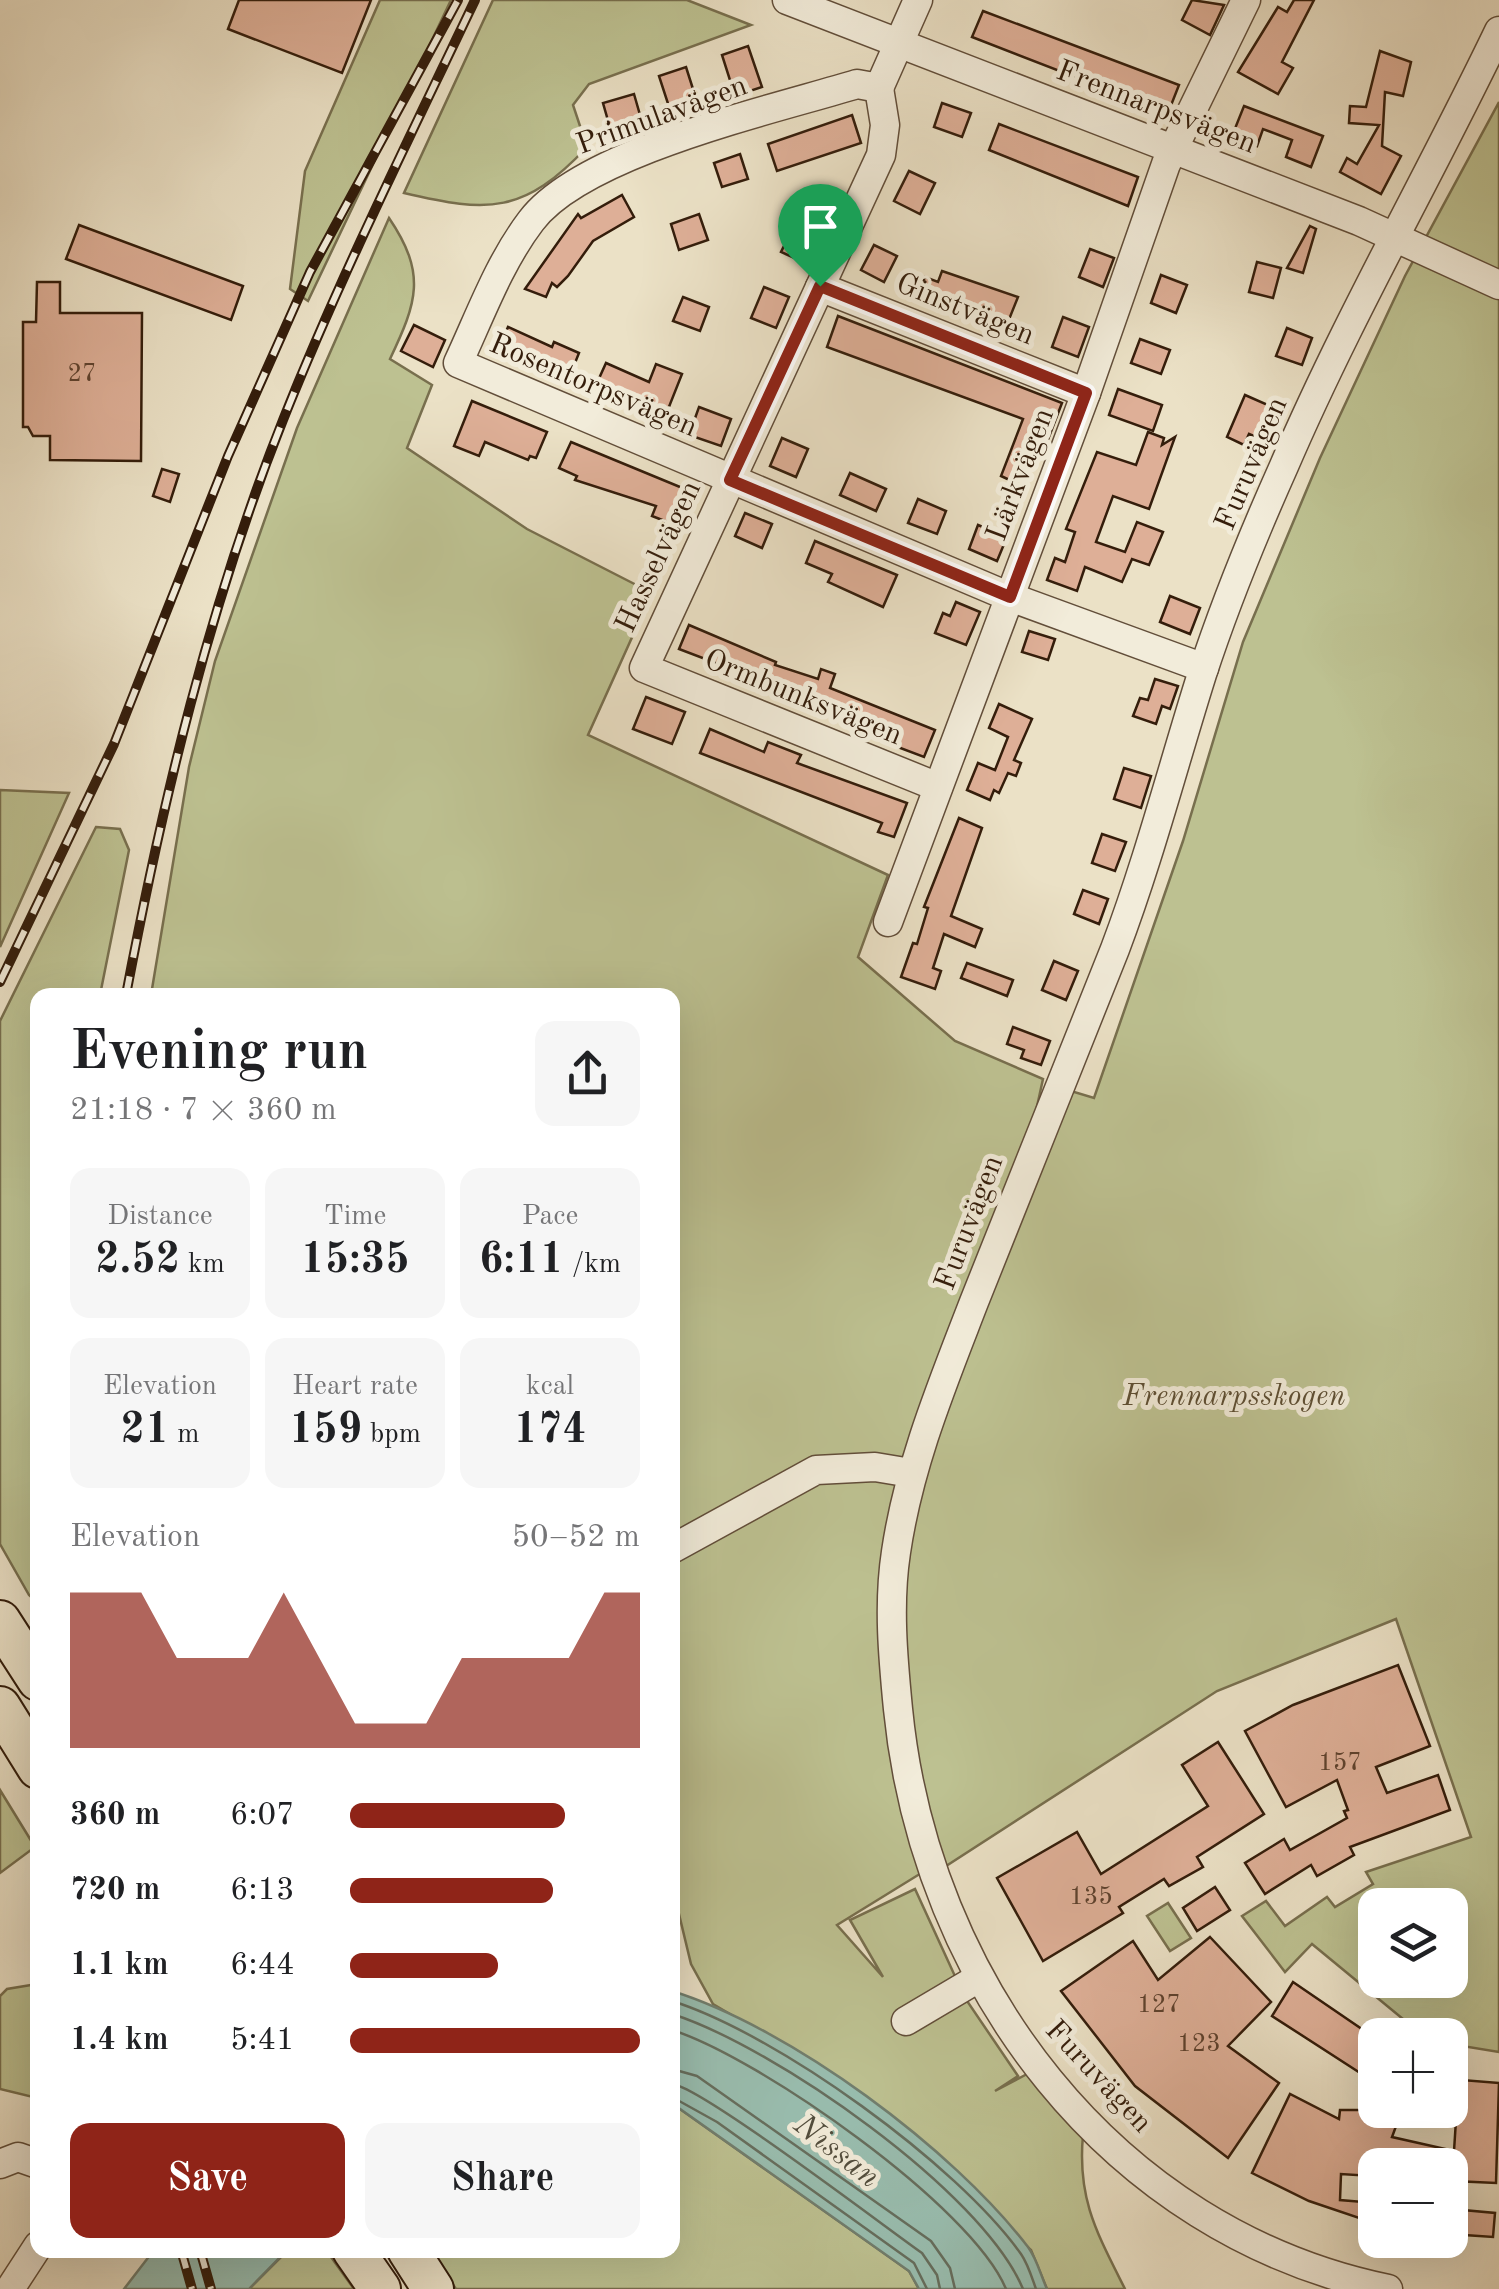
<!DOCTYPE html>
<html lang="en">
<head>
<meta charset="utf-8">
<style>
	:root { --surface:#fff; --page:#f6f6f6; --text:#202124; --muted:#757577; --accent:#8f2418 }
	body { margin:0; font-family:"Old Standard TT",serif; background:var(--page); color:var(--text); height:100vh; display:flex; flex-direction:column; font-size:38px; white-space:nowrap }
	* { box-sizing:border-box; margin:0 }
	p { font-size:32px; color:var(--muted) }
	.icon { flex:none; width:55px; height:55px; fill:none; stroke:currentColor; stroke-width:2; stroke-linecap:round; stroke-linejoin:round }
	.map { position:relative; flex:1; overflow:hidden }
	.side { position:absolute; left:30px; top:988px; width:650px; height:1270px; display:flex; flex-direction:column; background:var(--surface); border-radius:20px; box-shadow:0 10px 40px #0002 }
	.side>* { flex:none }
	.fabs { position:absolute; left:1358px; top:1888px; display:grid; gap:20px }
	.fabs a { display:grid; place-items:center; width:110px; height:110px; border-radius:20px; background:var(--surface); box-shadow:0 10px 40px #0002; font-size:50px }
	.pin { position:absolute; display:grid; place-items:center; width:85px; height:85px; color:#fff; margin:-102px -42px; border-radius:50% 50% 50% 0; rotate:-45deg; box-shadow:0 0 10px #0007 }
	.pin .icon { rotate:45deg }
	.round { display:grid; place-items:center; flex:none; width:105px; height:105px; border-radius:20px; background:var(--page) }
	.head { display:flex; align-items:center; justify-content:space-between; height:170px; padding:0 40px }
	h1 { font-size:55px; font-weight:800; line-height:75px }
	.figures { display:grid; grid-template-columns:repeat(3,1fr); gap:15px; height:170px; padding:10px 40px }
	.figures div { display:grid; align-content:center; border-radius:20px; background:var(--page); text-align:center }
	.figures b { font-size:42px; font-weight:800 }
	.figures small { font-size:28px; font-weight:400 }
	.figures p { font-size:28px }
	.chart { height:280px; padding:20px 40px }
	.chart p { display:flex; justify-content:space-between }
	.chart svg { width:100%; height:180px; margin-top:10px; fill:var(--accent); opacity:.7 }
	.button { display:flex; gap:20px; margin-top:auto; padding:20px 40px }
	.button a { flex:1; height:115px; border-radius:20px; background:var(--accent); color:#fff; font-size:40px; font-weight:800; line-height:115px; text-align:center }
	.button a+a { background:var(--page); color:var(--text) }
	ul { padding:0 40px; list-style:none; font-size:32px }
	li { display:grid; grid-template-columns:160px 120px 1fr; align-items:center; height:75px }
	li i { height:25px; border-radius:12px; background:var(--accent) }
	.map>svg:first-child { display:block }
	.green { fill:#bdc191; stroke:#786f4e; stroke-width:2.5; fill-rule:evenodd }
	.water { fill:#99beb0; stroke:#717e6e; stroke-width:2.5 }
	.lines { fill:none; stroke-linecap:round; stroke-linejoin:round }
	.shore { stroke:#666e5e; stroke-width:2.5 }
	.building { fill:#deaf97; stroke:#341d0b; stroke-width:2.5 }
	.minor-casing { stroke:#624e3a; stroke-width:31 }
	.highway-casing { stroke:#341d0b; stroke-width:44 }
	.minor { stroke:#f2ecda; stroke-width:28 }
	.highway { stroke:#ebe1c6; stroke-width:40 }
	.rail-casing { stroke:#341d0b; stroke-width:10 }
	.rail { stroke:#f2ecda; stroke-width:6; stroke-dasharray:19; stroke-linecap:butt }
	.route-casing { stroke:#fff; stroke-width:20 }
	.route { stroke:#8f2418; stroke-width:12 }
	.labels { text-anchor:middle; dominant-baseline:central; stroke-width:10; stroke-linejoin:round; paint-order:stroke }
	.number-label { font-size:25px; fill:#5e422e }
	.street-label { font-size:30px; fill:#341d0b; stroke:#f2ecda }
	.park-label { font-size:30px; font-style:italic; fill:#5d4e33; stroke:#f2ecda }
	.water-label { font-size:32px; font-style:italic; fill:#524d3d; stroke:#f2ecda }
</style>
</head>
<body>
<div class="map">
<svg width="1499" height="2289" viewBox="0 0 1499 2289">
	<rect width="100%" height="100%" fill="#ebe1c6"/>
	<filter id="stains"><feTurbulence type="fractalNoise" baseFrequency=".002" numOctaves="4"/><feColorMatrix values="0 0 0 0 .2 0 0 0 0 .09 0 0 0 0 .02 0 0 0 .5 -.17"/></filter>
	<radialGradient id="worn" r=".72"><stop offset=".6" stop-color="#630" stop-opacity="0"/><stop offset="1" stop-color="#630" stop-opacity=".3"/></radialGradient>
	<g class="green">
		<path d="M380,0H451L308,301L290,289L305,171Z"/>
		<path d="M493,0H687L751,25L589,84L573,105L587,147C524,214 489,213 404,193Z"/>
		<path d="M1499,102V2052L1450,2044V2035H1400L1403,2019L1312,1944L1285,1972L1242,1916L1266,1901L1285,1926L1327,1897L1335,1907L1373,1884L1366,1872L1471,1837L1396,1619L1217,1691L943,1868L909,1735L903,1609L916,1499L978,1325L1071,1091L1094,1098L1183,841L1243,642L1320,458L1405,276ZM1375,1905H1450V1980H1375Z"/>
		<path d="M389,218C427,274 417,302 390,359L432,385L407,448L527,529L652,593L588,735L888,875L858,957L955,1041L1043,1079L1036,1111L923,1401L880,1643L887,1729L923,1872L837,1925L883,1977L850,1920L915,1889L965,1998L1018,2076L995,2091L1029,2073L1083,2135C1077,2199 1097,2233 1125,2289H1047L1031,2250L840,2079L713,2004L691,1964L672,1885V995H151L189,767L215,661L297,428Z"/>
		<path d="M0,790L69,793L0,947Z"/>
		<path d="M96,827L120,829L129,850L100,995H38L37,1602L29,1595L0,1544V1021Z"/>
		<path d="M0,1790L35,1847L0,1873Z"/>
		<path d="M1168,1903L1191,1938L1170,1951L1147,1916Z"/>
		<path d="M37,1984H38L37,2098L0,2089V1996L7,1989Z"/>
		<path d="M673,2104L909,2271L919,2289H456L429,2250H672Z"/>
		<path d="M288,2250H326L354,2289H249Z"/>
	</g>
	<g class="water">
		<path d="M672,1991C791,2028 953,2149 1028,2247C1037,2259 1041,2276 1047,2289H919L909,2271L673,2104Z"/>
		<path d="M154,2250H287L249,2289H124Z"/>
	</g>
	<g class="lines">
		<g class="shore">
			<path d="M672,2001C777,2034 957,2164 1021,2254C1028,2264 1032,2278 1036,2289"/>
			<path d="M672,2014C773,2046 982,2191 1023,2289"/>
			<path d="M672,2030C758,2057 972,2206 1006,2289"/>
			<path d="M672,2069L697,2076L931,2241L950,2268L955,2289"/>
			<path d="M672,2084C700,2086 885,2227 922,2253L937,2275L940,2289"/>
			<path d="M672,2097L717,2122L914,2263L927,2289"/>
		</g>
	</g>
	<g class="building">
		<path d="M239,0H371L342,73L228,29Z"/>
		<path d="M1192,0L1224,5L1210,35L1182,20Z"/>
		<path d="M1294,0H1314L1282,62L1293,68L1278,94L1238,72L1278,7L1287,12Z"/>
		<path d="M983,11L1179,85L1168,113L972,37Z"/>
		<path d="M748,46L762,87L735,96L722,55Z"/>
		<path d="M1380,51L1411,62L1403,96L1385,92L1382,146L1401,156L1381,194L1340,172L1347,158L1357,164L1379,125L1349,123L1350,106L1366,107Z"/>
		<path d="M686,67L699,108L672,116L659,76Z"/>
		<path d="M634,94L644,129L613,138L603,103Z"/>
		<path d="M942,103L971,113L962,137L934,127Z"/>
		<path d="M1244,106L1323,136L1311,167L1286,157L1292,140L1263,129L1257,146L1232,136Z"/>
		<path d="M852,115L861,143L777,171L768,144Z"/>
		<path d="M999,124L1138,177L1128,206L989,150Z"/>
		<path d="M740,154L748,179L722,187L714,163Z"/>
		<path d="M909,171L935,183L920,214L894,201Z"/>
		<path d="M622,195L634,217L593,241L568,276L557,287L552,283L546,297L525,289L578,214L581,218Z"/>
		<path d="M699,214L708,240L679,250L671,224Z"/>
		<path d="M799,216L825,229L808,264L781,252Z"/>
		<path d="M79,225L243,286L231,320L66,259Z"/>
		<path d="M1310,226L1316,229L1303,273L1287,268Z"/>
		<path d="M874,245L897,256L884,282L861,270Z"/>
		<path d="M1090,249L1114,258L1103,287L1079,277Z"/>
		<path d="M1257,262L1281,268L1273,298L1249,292Z"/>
		<path d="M942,271L1018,297L1006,327L918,293L925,277L938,282Z"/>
		<path d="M1161,275L1187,285L1176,313L1151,303Z"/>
		<path d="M37,282H60V313H142L141,461L50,460V436H33L28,427H23V322H36Z"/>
		<path d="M764,287L789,297L776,328L751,318Z"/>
		<path d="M683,297L709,307L700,331L673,321Z"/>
		<path d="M838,316L1062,403L1042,455L1030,450L1016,483L1001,476L1023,419L827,347Z"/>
		<path d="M1063,317L1089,327L1078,357L1052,347Z"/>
		<path d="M414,325L445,340L433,367L401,351Z"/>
		<path d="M508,327L552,347L554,342L579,353L567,383L496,355Z"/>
		<path d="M1287,328L1312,338L1302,365L1276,356Z"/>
		<path d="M1140,339L1170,350L1161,374L1131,363Z"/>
		<path d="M606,363L649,382L656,364L682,374L663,422L592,394Z"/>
		<path d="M1118,389L1162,405L1153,431L1109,415Z"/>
		<path d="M1245,395L1284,412L1270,443L1249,434L1244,445L1227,437Z"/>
		<path d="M472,401L547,432L536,458L530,456L528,460L485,442L479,456L454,446Z"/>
		<path d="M699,407L731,419L721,446L689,435Z"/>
		<path d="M1148,432L1164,438L1162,445L1175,437L1149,509L1113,496L1096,542L1125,552L1137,522L1163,532L1149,565L1132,559L1122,582L1085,567L1077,591L1047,580L1055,558L1065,562L1075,532L1066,529L1097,452L1136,465Z"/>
		<path d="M782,438L808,449L796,477L770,466Z"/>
		<path d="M571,442L697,494L686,520L678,517L675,525L652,516L656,506L575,480L577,476L559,468Z"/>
		<path d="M162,469L179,474L170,502L153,496Z"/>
		<path d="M850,473L886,489L876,511L840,495Z"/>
		<path d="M918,499L946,511L937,534L908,523Z"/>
		<path d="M745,513L772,524L762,548L735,536Z"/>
		<path d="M978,525L1007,537L997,561L969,549Z"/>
		<path d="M815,541L897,575L883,607L828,582L832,574L806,563Z"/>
		<path d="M1170,596L1200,608L1190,634L1160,622Z"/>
		<path d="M956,602L980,612L966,645L935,633L943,613L950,616Z"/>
		<path d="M689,625L776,662L775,665L818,679L821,669L835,674L830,688L935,730L924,757L895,746L898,738L848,721L850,714L679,649Z"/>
		<path d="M1029,631L1055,639L1048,660L1022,652Z"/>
		<path d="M1155,679L1178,686L1170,709L1162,706L1156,724L1133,716L1140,698L1148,700Z"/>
		<path d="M646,697L685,712L672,744L633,729Z"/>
		<path d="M999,704L1032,719L1014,760L1021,763L1016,776L1008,773L999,793L994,790L990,800L967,790L978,763L995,770L1008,737L989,728Z"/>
		<path d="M710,729L764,752L768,742L801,755L797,763L907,803L894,837L878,832L882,823L700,753Z"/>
		<path d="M1124,768L1151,776L1141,808L1114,799Z"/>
		<path d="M959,818L982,828L951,916L982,929L975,947L944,934L933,968L941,971L935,989L901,977L913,943L917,944L928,908L924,907Z"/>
		<path d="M1102,834L1126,842L1115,871L1092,863Z"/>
		<path d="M1083,890L1108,899L1099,924L1074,914Z"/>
		<path d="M1054,961L1078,971L1066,1000L1042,990Z"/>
		<path d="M967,963L1013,980L1007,996L961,978Z"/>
		<path d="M1013,1027L1050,1041L1041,1065L1021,1058L1024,1050L1007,1044Z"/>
		<path d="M1398,1665L1430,1746L1376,1767L1387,1793L1438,1775L1450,1810L1350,1847L1354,1855L1317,1876L1311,1865L1265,1894L1245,1863L1284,1839L1290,1850L1347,1818L1344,1811L1348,1810L1337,1780L1286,1807L1245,1731L1293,1705Z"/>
		<path d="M1218,1742L1264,1814L1197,1857L1203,1867L1169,1886L1164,1879L1119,1907L1123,1913L1043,1961L997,1878L1077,1832L1101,1874L1208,1806L1182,1765Z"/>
		<path d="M1215,1887L1230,1910L1197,1931L1183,1908Z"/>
		<path d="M1210,1937L1271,2002L1228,2046L1279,2083L1228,2158L1135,2086L1061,1991L1133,1941L1158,1980Z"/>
		<path d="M1293,1982L1375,2038V2110H1402L1392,2137L1454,2151L1456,2120L1450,2119V2079L1499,2083L1496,2183L1453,2181L1454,2165H1375L1372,2176L1341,2174L1340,2200L1364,2202L1359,2218L1309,2201L1252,2173L1290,2094L1339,2119L1340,2110H1361L1371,2080L1272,2016Z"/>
		<path d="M1452,2209L1495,2213L1493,2237L1450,2234Z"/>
	</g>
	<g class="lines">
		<g class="minor-casing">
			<g id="minor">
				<path d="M787,0L1359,221L1499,285"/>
				<path d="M918,0L879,88L857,84C772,110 583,152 531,221C499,263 480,316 458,363L1010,597L1204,668"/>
				<path d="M879,88L885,125L881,155L644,668L938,787"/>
				<path d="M820,287L1086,393"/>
				<path d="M888,922L1086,393L1166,164L1246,0"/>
				<path d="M672,1549L816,1470L875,1467L911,1473"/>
				<path d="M906,2021L977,1979"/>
				<path d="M0,2164L18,2157L38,2164"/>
				<path d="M10,2289L38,2246"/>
				<path d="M1388,2289C1111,2232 925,1983 898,1709C893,1658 888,1604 896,1552C909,1464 942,1385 974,1302C1020,1184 1069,1067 1115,949C1149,859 1173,766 1202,674C1225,604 1254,533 1284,466C1348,317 1429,177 1499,31"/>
			</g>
		</g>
		<g class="highway-casing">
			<g id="highway">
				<path d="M0,1621L38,1680"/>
				<path d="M0,1707L38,1768"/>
				<path d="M353,2250L380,2289"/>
				<path d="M408,2250L433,2289"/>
			</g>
		</g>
		<use href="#minor" class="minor"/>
		<use href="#highway" class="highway"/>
		<g class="rail-casing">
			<g id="rail">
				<path d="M0,982L114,744L228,456L310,272L458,0"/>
				<path d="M126,995C163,799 209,606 283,420C340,277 409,139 475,0"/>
				<path d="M181,2250L192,2289"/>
				<path d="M200,2250L211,2289"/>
			</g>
		</g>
		<use href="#rail" class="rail"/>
	</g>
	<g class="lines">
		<g class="route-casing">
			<path id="route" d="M820,286L1086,393L1010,597L730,480Z"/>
		</g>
		<use href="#route" class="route"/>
	</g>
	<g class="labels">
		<g class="number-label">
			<text x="82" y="374">27</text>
			<text x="1340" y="1763">157</text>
			<text x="1091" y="1897">135</text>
			<text x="1159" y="2005">127</text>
			<text x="1199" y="2044">123</text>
		</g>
		<g class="street-label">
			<text transform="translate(1156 108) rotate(21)">Frennarpsvägen</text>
			<text transform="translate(662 116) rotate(-20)">Primulavägen</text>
			<text transform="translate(965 310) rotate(22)">Ginstvägen</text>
			<text transform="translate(593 386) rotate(23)">Rosentorpsvägen</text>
			<text transform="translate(1252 464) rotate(-67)">Furuvägen</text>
			<text transform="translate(1021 475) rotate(-69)">Lärkvägen</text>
			<text transform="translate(659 557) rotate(-65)">Hasselvägen</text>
			<text transform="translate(803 698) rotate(22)">Ormbunksvägen</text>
			<text transform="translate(970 1223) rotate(-69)">Furuvägen</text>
			<text transform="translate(1098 2077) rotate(47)">Furuvägen</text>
		</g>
		<g class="park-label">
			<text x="1234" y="1397">Frennarpsskogen</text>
		</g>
		<g class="water-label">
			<text transform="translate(836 2152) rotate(38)">Nissan</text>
		</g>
	</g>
	<rect width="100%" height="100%" filter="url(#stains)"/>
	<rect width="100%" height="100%" fill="url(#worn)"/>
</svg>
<div class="fabs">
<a><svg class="icon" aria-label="layers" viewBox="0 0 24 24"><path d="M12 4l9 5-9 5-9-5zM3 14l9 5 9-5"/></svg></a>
<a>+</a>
<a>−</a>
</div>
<div class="pin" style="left:820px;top:286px;background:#1e9e55"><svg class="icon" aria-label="arrive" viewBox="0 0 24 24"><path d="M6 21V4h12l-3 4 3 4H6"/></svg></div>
<section class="side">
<div class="head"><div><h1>Evening run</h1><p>21:18 · 7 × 360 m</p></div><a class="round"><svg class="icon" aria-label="share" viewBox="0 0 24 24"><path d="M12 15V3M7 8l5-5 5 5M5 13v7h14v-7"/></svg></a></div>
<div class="figures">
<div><p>Distance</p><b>2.52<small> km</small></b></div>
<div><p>Time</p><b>15:35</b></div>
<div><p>Pace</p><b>6:11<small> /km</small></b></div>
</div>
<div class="figures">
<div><p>Elevation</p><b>21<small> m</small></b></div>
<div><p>Heart rate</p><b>159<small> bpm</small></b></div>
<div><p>kcal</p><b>174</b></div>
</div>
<div class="chart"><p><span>Elevation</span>50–52 m</p>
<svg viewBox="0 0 160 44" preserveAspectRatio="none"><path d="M0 44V6L10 6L20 6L30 22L40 22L50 22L60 6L70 22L80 38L90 38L100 38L110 22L120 22L130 22L140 22L150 6L160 6V44z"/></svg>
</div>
<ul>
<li><b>360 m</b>6:07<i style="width:74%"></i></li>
<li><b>720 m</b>6:13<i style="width:70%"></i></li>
<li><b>1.1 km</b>6:44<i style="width:51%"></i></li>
<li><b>1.4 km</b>5:41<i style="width:100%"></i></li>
</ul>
<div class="button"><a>Save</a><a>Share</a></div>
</section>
</div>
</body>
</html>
